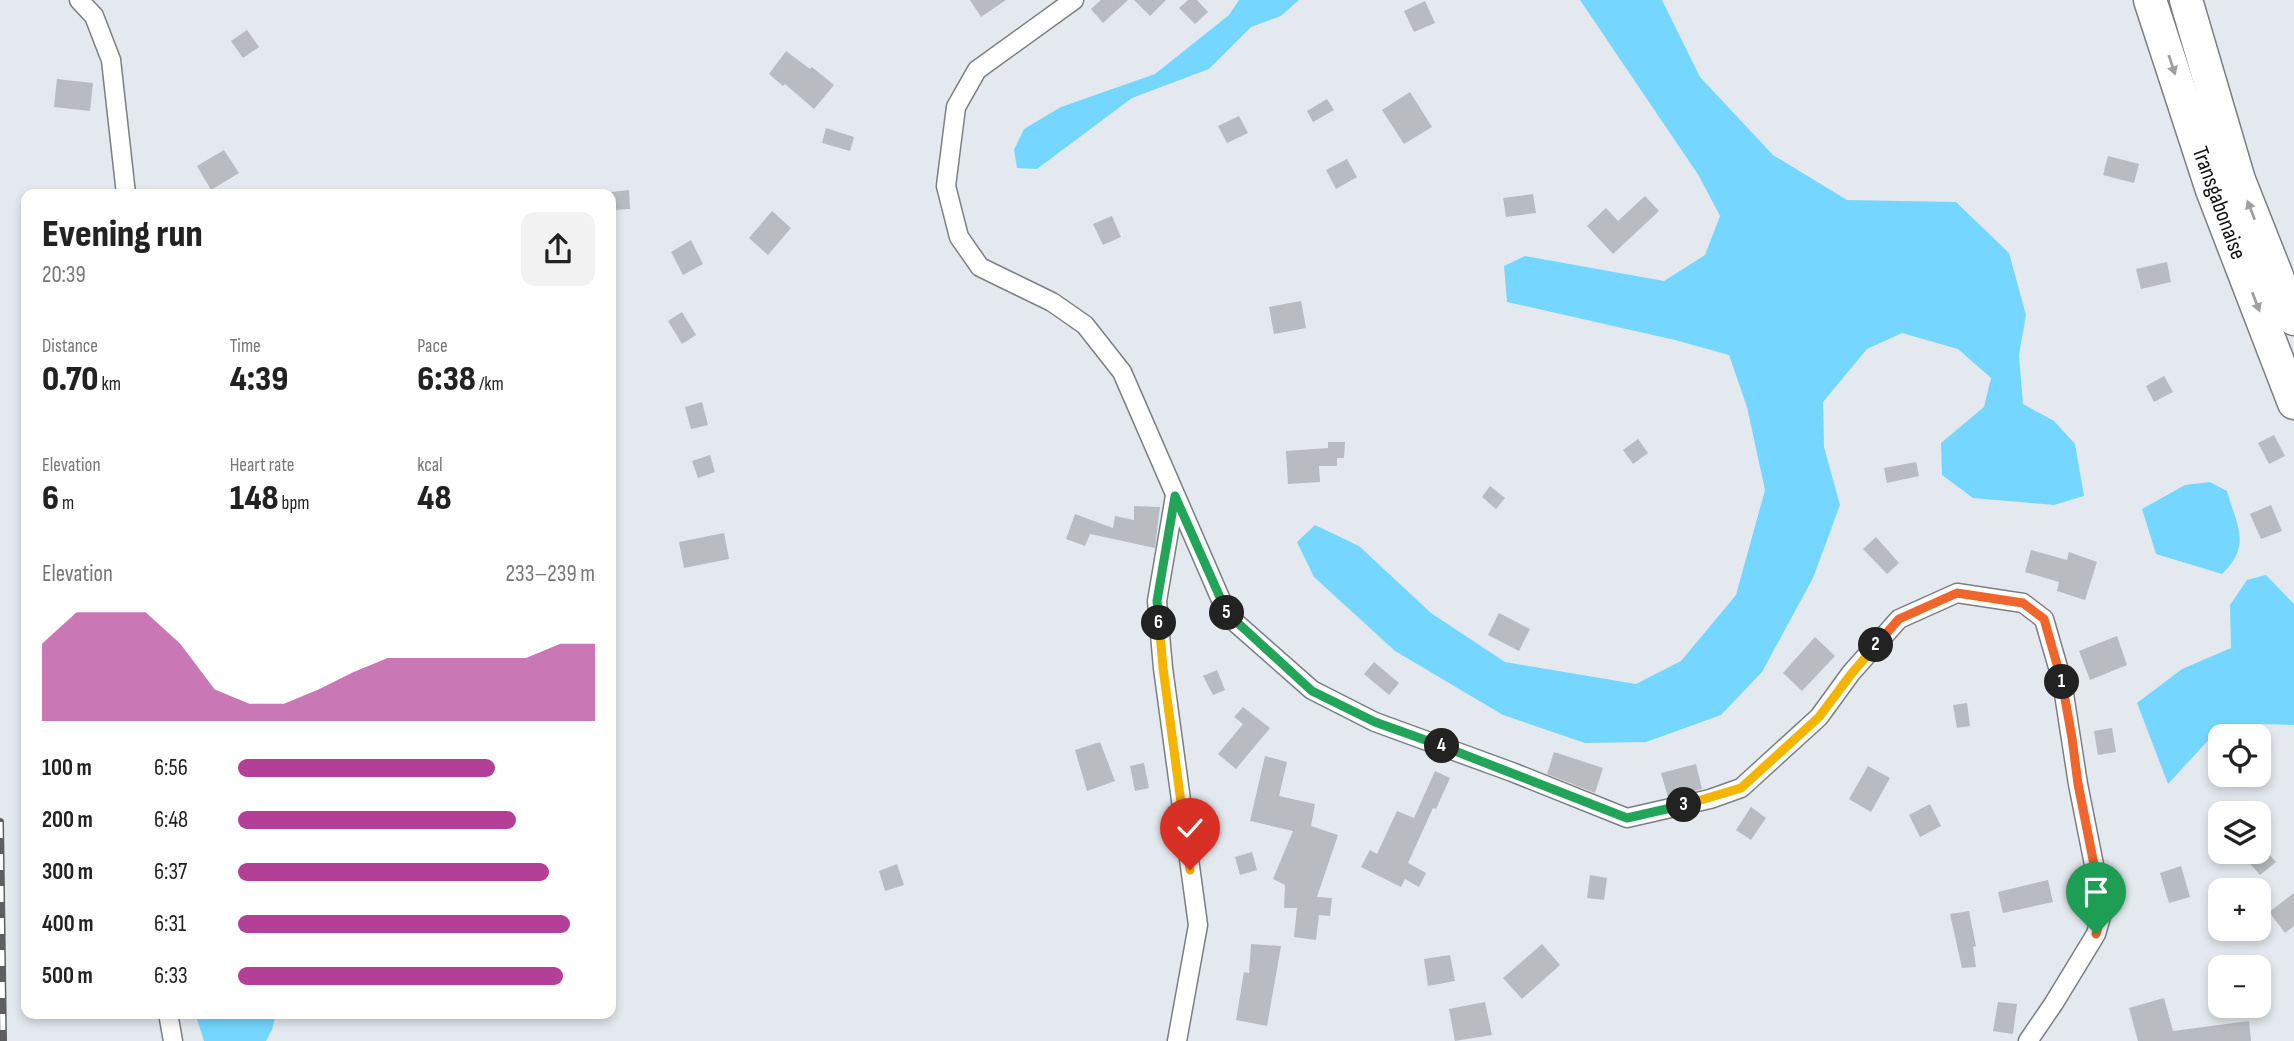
<!DOCTYPE html>
<html lang="en">
<head>
<meta charset="utf-8">
<style>
	:root { --surface:#fff; --page:#f2f2f2; --text:#222; --muted:#767676; --accent:#b33f97 }
	body { margin:0; font-family:"Sofia Sans Condensed",sans-serif; background:var(--page); color:var(--text); height:100vh; display:flex; flex-direction:column; font-size:26px; white-space:nowrap }
	* { box-sizing:border-box; margin:0 }
	p { font-size:23px; color:var(--muted) }
	.icon { flex:none; width:38px; height:38px; fill:none; stroke:currentColor; stroke-width:2; stroke-linecap:round; stroke-linejoin:round }
	.map { position:relative; flex:1; overflow:hidden }
	.panel { position:absolute; left:21px; top:189px; width:595px; height:830px; display:flex; flex-direction:column; background:var(--surface); border-radius:14px; box-shadow:0 4px 10px #0003 }
	.panel>* { flex:none }
	.tools { position:absolute; left:2208px; top:724px; display:grid; gap:14px }
	.tools a { display:grid; place-items:center; width:63px; height:63px; border-radius:14px; background:var(--surface); box-shadow:0 4px 10px #0003; font-size:35px }
	.pin { position:absolute; display:grid; place-items:center; width:60px; height:60px; color:#fff; margin:-72px -30px; border-radius:50% 50% 50% 0; rotate:-45deg; box-shadow:0 0 7px #0007 }
	.pin .icon { rotate:45deg }
	.km { position:absolute; width:35px; height:35px; margin:-18px; border-radius:50%; background:#222; color:#fff; font-size:19px; line-height:35px; text-align:center }
	.round { display:grid; place-items:center; flex:none; width:74px; height:74px; border-radius:14px; background:var(--page) }
	.headline { display:flex; align-items:center; justify-content:space-between; height:119px; padding:0 21px }
	h1 { font-size:38px; font-weight:800; line-height:52px }
	.metrics { display:grid; grid-template-columns:repeat(3,1fr); gap:10px; height:119px; padding:7px 21px }
	.metrics div { display:grid; align-content:center }
	.metrics b { font-size:35px; font-weight:800 }
	.metrics small { font-size:19px; font-weight:400 }
	.metrics p { font-size:19px }
	.chart { height:196px; padding:14px 21px }
	.chart p { display:flex; justify-content:space-between }
	.chart svg { width:100%; height:126px; margin-top:7px; fill:var(--accent); opacity:.7 }
	ul { padding:0 21px; list-style:none; font-size:23px }
	li { display:grid; grid-template-columns:112px 84px 1fr; align-items:center; height:52px }
	li i { height:18px; border-radius:9px; background:var(--accent) }
	.map>svg:first-child { display:block }
	.water { fill:#75d7ff }
	.building { fill:#b8bcc1 }
	.lines { fill:none; stroke-linecap:round; stroke-linejoin:round }
	.street-casing { stroke:#7b7f84; stroke-width:21 }
	.highway-casing { stroke:#7b7f84; stroke-width:35 }
	.street { stroke:#fff; stroke-width:18 }
	.highway { stroke:#fff; stroke-width:32 }
	.rail-casing { stroke:#5d6063; stroke-width:8 }
	.rail { stroke:#fff; stroke-width:5; stroke-dasharray:16; stroke-linecap:butt }
	.oneway { fill:#9fa0a0 }
	.split-1-casing { stroke:#fff; stroke-width:14 }
	.split-2-casing { stroke:#fff; stroke-width:14 }
	.split-3-casing { stroke:#fff; stroke-width:14 }
	.split-4-casing { stroke:#fff; stroke-width:14 }
	.split-5-casing { stroke:#fff; stroke-width:14 }
	.split-6-casing { stroke:#fff; stroke-width:14 }
	.split-7-casing { stroke:#fff; stroke-width:14 }
	.split-1 { stroke:#f0652b; stroke-width:9 }
	.split-2 { stroke:#f0652b; stroke-width:9 }
	.split-3 { stroke:#f5b400; stroke-width:9 }
	.split-4 { stroke:#22a559; stroke-width:9 }
	.split-5 { stroke:#22a559; stroke-width:9 }
	.split-6 { stroke:#22a559; stroke-width:9 }
	.split-7 { stroke:#f5b400; stroke-width:9 }
	.labels { text-anchor:middle; dominant-baseline:central; stroke-width:5; stroke-linejoin:round; paint-order:stroke }
	.street-label { font-size:23px; fill:#0f1112; stroke:#fff }
</style>
</head>
<body>
<div class="map">
<svg width="2294" height="1041" viewBox="0 0 2294 1041">
	<rect width="100%" height="100%" fill="#e4e9ef"/>
	<g class="water">
		<path d="M1239,0H1299L1281,16L1251,27L1209,69L1132,98L1037,169L1017,168L1014,150L1024,129L1061,107L1155,74L1229,15Z"/>
		<path d="M1580,0H1662L1700,77L1773,155L1847,200L1956,202L2009,253L2026,315L2019,355L2023,404L2054,421L2075,444L2084,496L2054,505L1973,498L1942,475L1941,443L1984,407L1991,378L1958,349L1902,333L1867,349L1823,402L1824,447L1840,505L1813,578L1762,672L1721,715L1646,742L1585,743L1503,715L1395,651L1314,577L1297,542L1315,525L1359,546L1431,613L1505,662L1636,684L1681,661L1736,595L1765,490L1747,407L1729,355L1675,340L1507,302L1504,266L1525,256L1664,281L1705,255L1720,216L1699,176Z"/>
		<path d="M2210,482L2227,491C2237,527 2252,545 2222,574L2156,554L2142,509L2185,485Z"/>
		<path d="M2266,575L2294,604V725L2259,724L2214,734L2168,784L2137,703L2182,669L2231,648L2230,605L2247,580Z"/>
		<path d="M198,1013H276L272,1030L266,1041H204L196,1016Z"/>
	</g>
	<g class="building">
		<path d="M970,0H1006L981,17Z"/>
		<path d="M1101,0H1128L1103,23L1091,9Z"/>
		<path d="M1134,0H1166L1150,16Z"/>
		<path d="M1188,0H1197L1208,12L1195,24L1179,8Z"/>
		<path d="M1425,1L1435,23L1414,32L1404,11Z"/>
		<path d="M247,30L259,47L243,58L231,41Z"/>
		<path d="M786,51L810,69L812,67L834,85L814,109L785,84L783,86L769,74Z"/>
		<path d="M57,79L93,83L90,111L54,107Z"/>
		<path d="M1410,92L1432,127L1404,144L1382,110Z"/>
		<path d="M1327,99L1334,110L1313,122L1307,111Z"/>
		<path d="M1239,116L1248,133L1227,143L1218,126Z"/>
		<path d="M826,128L854,137L850,151L822,143Z"/>
		<path d="M224,150L239,173L211,190L197,166Z"/>
		<path d="M2108,156L2139,164L2134,183L2103,175Z"/>
		<path d="M1347,159L1357,177L1336,189L1326,170Z"/>
		<path d="M629,190L630,209L611,210V192Z"/>
		<path d="M1533,194L1536,213L1506,217L1503,198Z"/>
		<path d="M1645,196L1659,211L1613,254L1587,226L1606,208L1618,221Z"/>
		<path d="M772,211L791,228L768,255L749,238Z"/>
		<path d="M1112,216L1121,237L1103,245L1093,224Z"/>
		<path d="M691,240L703,264L683,275L671,252Z"/>
		<path d="M2167,262L2171,282L2141,289L2136,269Z"/>
		<path d="M1301,301L1306,328L1274,334L1269,307Z"/>
		<path d="M682,312L696,335L682,344L668,321Z"/>
		<path d="M2164,376L2173,392L2154,402L2146,386Z"/>
		<path d="M702,402L708,425L691,429L685,407Z"/>
		<path d="M2274,435L2285,456L2269,464L2258,443Z"/>
		<path d="M1638,439L1648,453L1633,464L1623,450Z"/>
		<path d="M1328,442H1345L1344,458H1337V466H1319L1320,482L1288,484L1286,451L1328,448Z"/>
		<path d="M710,455L715,472L698,478L692,461Z"/>
		<path d="M1916,462L1919,476L1887,483L1884,468Z"/>
		<path d="M1490,486L1505,498L1496,509L1482,497Z"/>
		<path d="M2271,505L2282,531L2261,539L2250,514Z"/>
		<path d="M1134,506L1160,507L1155,548L1090,534L1085,546L1066,539L1075,514L1113,528L1115,516L1134,520Z"/>
		<path d="M724,533L729,559L684,568L679,542Z"/>
		<path d="M1876,537L1899,563L1887,574L1863,549Z"/>
		<path d="M2031,550L2067,560L2069,552L2097,562L2085,600L2057,591L2059,582L2025,572Z"/>
		<path d="M1499,613L1530,629L1519,651L1488,635Z"/>
		<path d="M2117,636L2127,665L2090,680L2079,651Z"/>
		<path d="M1815,637L1835,656L1802,691L1783,673Z"/>
		<path d="M1374,662L1399,683L1389,695L1364,674Z"/>
		<path d="M1217,670L1225,690L1213,695L1203,676Z"/>
		<path d="M1967,703L1970,726L1957,728L1953,705Z"/>
		<path d="M1243,707L1270,728L1236,769L1218,754L1243,724L1234,717Z"/>
		<path d="M2112,728L2116,752L2098,755L2094,731Z"/>
		<path d="M1100,742L1115,781L1087,791L1075,750Z"/>
		<path d="M1554,752L1603,768L1595,793L1547,774Z"/>
		<path d="M1265,756L1287,762L1279,796L1315,804L1311,826L1338,835L1317,897L1332,898L1330,916L1319,915L1316,940L1294,937L1297,908H1284L1285,885L1273,879L1293,831L1250,821Z"/>
		<path d="M1144,763L1149,788L1135,791L1130,766Z"/>
		<path d="M1696,764L1702,789L1668,797L1661,773Z"/>
		<path d="M1868,766L1890,778L1871,812L1849,799Z"/>
		<path d="M1435,771L1450,778L1436,809L1433,808L1408,863L1426,873L1419,887L1405,879L1401,887L1361,867L1370,850L1377,854L1397,811L1414,818Z"/>
		<path d="M1930,804L1941,826L1920,837L1909,815Z"/>
		<path d="M1751,807L1766,818L1751,840L1736,830Z"/>
		<path d="M1252,852L1257,870L1240,875L1235,857Z"/>
		<path d="M2240,852H2267L2276,862L2260,875Z"/>
		<path d="M897,864L904,885L885,891L879,871Z"/>
		<path d="M2181,866L2190,897L2169,903L2160,873Z"/>
		<path d="M1590,875L1607,878L1604,900L1587,898Z"/>
		<path d="M2048,880L2053,902L2003,913L1998,892Z"/>
		<path d="M2294,893V926L2285,933L2269,912Z"/>
		<path d="M1969,911L1976,946L1973,947L1976,967L1962,968L1950,914Z"/>
		<path d="M1251,944L1281,946L1267,1026L1236,1020L1244,972L1249,973Z"/>
		<path d="M1542,944L1560,965L1522,999L1503,978Z"/>
		<path d="M1450,955L1455,981L1428,986L1424,959Z"/>
		<path d="M2164,998L2173,1031L2249,1021L2251,1041H2138L2129,1008Z"/>
		<path d="M1485,1002L1492,1035L1455,1041L1449,1009Z"/>
		<path d="M1998,1002L2017,1004L2013,1034L1993,1031Z"/>
	</g>
	<g class="lines">
		<g class="street-casing">
			<g id="street">
				<path d="M79,0L94,16L111,60L126,194"/>
				<path d="M1074,0L977,70L956,107L946,186L959,237L980,267L1052,302L1085,325L1122,372L1228,616L1312,690L1375,722L1512,772L1627,818L1710,799L1741,788L1819,717L1851,673L1899,619L1957,593L2023,603L2044,619L2062,681L2078,784L2103,910L2096,934L2054,1003L2028,1041"/>
				<path d="M1175,496L1157,601L1163,668L1198,925L1177,1041"/>
				<path d="M168,1013L173,1041"/>
			</g>
		</g>
		<g class="highway-casing">
			<g id="highway">
				<path d="M2150,0L2212,190L2294,403"/>
				<path d="M2186,0L2239,180L2294,319"/>
			</g>
		</g>
		<use href="#street" class="street"/>
		<use href="#highway" class="highway"/>
		<g class="rail-casing">
			<path id="rail" d="M0,822L3,1041"/>
		</g>
		<use href="#rail" class="rail"/>
	</g>
	<defs><path id="oneway-solid" d="M-6-.8H1V-3.2L6.5 0L1 3.2V.8H-6Z" transform="scale(1.75)"/></defs>
	<g class="oneway">
		<use href="#oneway-solid" transform="translate(2172 65) rotate(72)"/>
		<use href="#oneway-solid" transform="translate(2251 210) rotate(-111)"/>
		<use href="#oneway-solid" transform="translate(2256 302) rotate(69)"/>
	</g>
	<g class="lines">
		<g class="split-1-casing">
			<path id="split-1" d="M2062,682L2072,738L2078,784L2103,910L2096,934"/>
		</g>
		<g class="split-2-casing">
			<path id="split-2" d="M1876,645L1899,619L1957,593L2023,603L2044,619L2062,682"/>
		</g>
		<g class="split-3-casing">
			<path id="split-3" d="M1684,805L1741,788L1819,717L1852,673L1876,645"/>
		</g>
		<g class="split-4-casing">
			<path id="split-4" d="M1442,746L1627,818L1684,805"/>
		</g>
		<g class="split-5-casing">
			<path id="split-5" d="M1227,613L1312,691L1375,722L1442,746"/>
		</g>
		<g class="split-6-casing">
			<path id="split-6" d="M1159,623L1157,601L1175,496L1227,613"/>
		</g>
		<g class="split-7-casing">
			<path id="split-7" d="M1159,623L1163,668L1190,870"/>
		</g>
		<use href="#split-1" class="split-1"/>
		<use href="#split-2" class="split-2"/>
		<use href="#split-3" class="split-3"/>
		<use href="#split-4" class="split-4"/>
		<use href="#split-5" class="split-5"/>
		<use href="#split-6" class="split-6"/>
		<use href="#split-7" class="split-7"/>
	</g>
	<g class="labels">
		<g class="street-label">
			<text transform="translate(2219 203) rotate(70)">Transgabonaise</text>
		</g>
	</g>
</svg>
<div class="tools">
<a><svg class="icon" aria-label="locate" viewBox="0 0 24 24"><circle cx="12" cy="12" r="6"/><path d="M12 2v4M12 18v4M2 12h4M18 12h4"/></svg></a>
<a><svg class="icon" aria-label="layers" viewBox="0 0 24 24"><path d="M12 4l9 5-9 5-9-5zM3 14l9 5 9-5"/></svg></a>
<a>+</a>
<a>−</a>
</div>
<div class="pin" style="left:2096px;top:934px;background:#1e9e55"><svg class="icon" aria-label="arrive" viewBox="0 0 24 24"><path d="M6 21V4h12l-3 4 3 4H6"/></svg></div>
<div class="pin" style="left:1190px;top:870px;background:#d93025"><svg class="icon" aria-label="check" viewBox="0 0 24 24"><path d="M5 12l5 5 9-10"/></svg></div>
<b class="km" style="left:2062px;top:682px">1</b>
<b class="km" style="left:1876px;top:645px">2</b>
<b class="km" style="left:1684px;top:805px">3</b>
<b class="km" style="left:1442px;top:746px">4</b>
<b class="km" style="left:1227px;top:613px">5</b>
<b class="km" style="left:1159px;top:623px">6</b>
<section class="panel">
<div class="headline"><div><h1>Evening run</h1><p>20:39</p></div><a class="round"><svg class="icon" aria-label="share" viewBox="0 0 24 24"><path d="M12 15V3M7 8l5-5 5 5M5 13v7h14v-7"/></svg></a></div>
<div class="metrics">
<div><p>Distance</p><b>0.70<small> km</small></b></div>
<div><p>Time</p><b>4:39</b></div>
<div><p>Pace</p><b>6:38<small> /km</small></b></div>
</div>
<div class="metrics">
<div><p>Elevation</p><b>6<small> m</small></b></div>
<div><p>Heart rate</p><b>148<small> bpm</small></b></div>
<div><p>kcal</p><b>48</b></div>
</div>
<div class="chart"><p><span>Elevation</span>233–239 m</p>
<svg viewBox="0 0 160 44" preserveAspectRatio="none"><path d="M0 44V17L10 6L20 6L30 6L40 17L50 33L60 38L70 38L80 33L90 27L100 22L110 22L120 22L130 22L140 22L150 17L160 17V44z"/></svg>
</div>
<ul>
<li><b>100 m</b>6:56<i style="width:72%"></i></li>
<li><b>200 m</b>6:48<i style="width:78%"></i></li>
<li><b>300 m</b>6:37<i style="width:87%"></i></li>
<li><b>400 m</b>6:31<i style="width:93%"></i></li>
<li><b>500 m</b>6:33<i style="width:91%"></i></li>
</ul>
</section>
</div>
</body>
</html>
